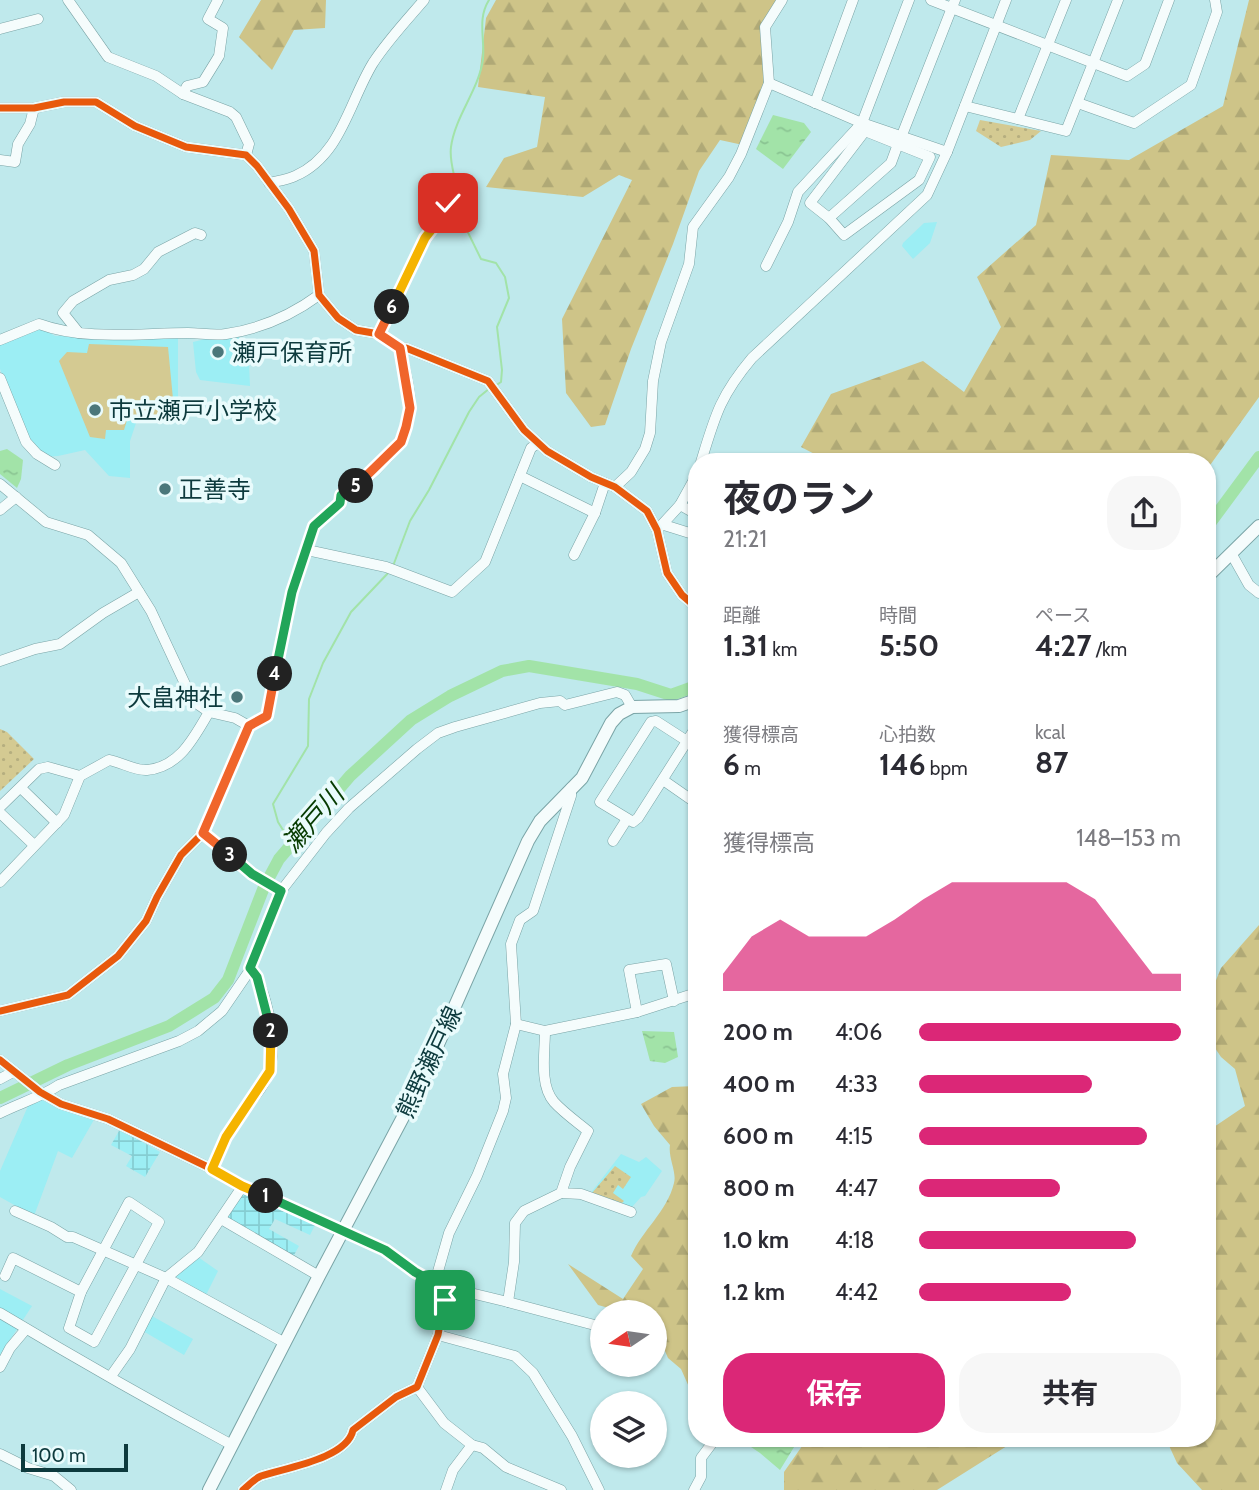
<!DOCTYPE html>
<html lang="ja">
<head>
<meta charset="utf-8">
<style>
	:root { --surface:#fff; --page:#f7f7f7; --text:#2b2b33; --muted:#7c7c81; --accent:#db2777 }
	body { margin:0; font-family:Cabin,"Noto Sans JP",sans-serif; background:var(--page); color:var(--text); height:100vh; display:flex; flex-direction:column; font-size:26px; white-space:nowrap }
	* { box-sizing:border-box; margin:0 }
	p { font-size:23px; color:var(--muted) }
	.icon { flex:none; width:38px; height:38px; fill:none; stroke:currentColor; stroke-width:2; stroke-linecap:round; stroke-linejoin:round }
	.map { position:relative; flex:1; overflow:hidden }
	.sheet { position:absolute; left:688px; top:453px; width:528px; height:994px; display:flex; flex-direction:column; background:var(--surface); border-radius:28px; box-shadow:0 2px 5px #0004 }
	.sheet>* { flex:none }
	.needle { width:46px; rotate:257deg }
	.controls { position:absolute; left:590px; top:1300px; display:grid; gap:14px }
	.controls a { display:grid; place-items:center; width:77px; height:77px; border-radius:50%; background:var(--surface); box-shadow:0 2px 5px #0004; font-size:35px }
	.scale { position:absolute; left:21px; bottom:18px; width:107px; box-sizing:border-box; padding-left:7px; border:4px solid #0d3a3d; border-top:0; font-size:19px; line-height:24px; white-space:nowrap; color:#0d3a3d; -webkit-text-stroke:5px #e9fbfc; paint-order:stroke }
	.pin { position:absolute; display:grid; place-items:center; width:60px; height:60px; color:#fff; margin:-30px; border-radius:14px; box-shadow:0 4px 10px #0006 }
	.km { position:absolute; width:35px; height:35px; margin:-18px; border-radius:50%; background:#222; color:#fff; font-size:19px; line-height:35px; text-align:center }
	.round { display:grid; place-items:center; flex:none; width:74px; height:74px; border-radius:28px; background:var(--page) }
	.headline { display:flex; align-items:center; justify-content:space-between; height:119px; padding:0 35px }
	h1 { font-size:38px; font-weight:700; line-height:52px }
	.figures { display:grid; grid-template-columns:repeat(3,1fr); gap:10px; height:119px; padding:7px 35px }
	.figures div { display:grid; align-content:center }
	.figures b { font-size:30px; font-weight:700 }
	.figures small { font-size:19px; font-weight:400 }
	.figures p { font-size:19px }
	.chart { height:196px; padding:14px 35px }
	.chart p { display:flex; justify-content:space-between }
	.chart svg { width:100%; height:126px; margin-top:7px; fill:var(--accent); opacity:.7 }
	.cta { display:flex; gap:14px; margin-top:auto; padding:14px 35px }
	.cta a { flex:1; height:80px; border-radius:28px; background:var(--accent); color:#fff; font-size:28px; font-weight:700; line-height:80px; text-align:center }
	.cta a+a { background:var(--page); color:var(--text) }
	ul { padding:0 35px; list-style:none; font-size:23px }
	li { display:grid; grid-template-columns:112px 84px 1fr; align-items:center; height:52px }
	li i { height:18px; border-radius:9px; background:var(--accent) }
	.map>svg:first-child { display:block }
	.built { fill:#9ceef4 }
	.industrial { fill:url(#industrial-grid) }
	.grass { fill:url(#grass-dots) }
	.forest { fill:url(#forest-firs) }
	.pitch { fill:#d4ca92 }
	.water { fill:url(#water-ripples) }
	.lines { fill:none; stroke-linecap:round; stroke-linejoin:round }
	.stream { stroke:#a2e3a8; stroke-width:2 }
	.river { stroke:#a2e3a8; stroke-width:12 }
	.minor-casing { stroke:#7aa4a6; stroke-width:11 }
	.major-casing { stroke:#7aa4a6; stroke-width:14 }
	.minor { stroke:#f5fcfc; stroke-width:10 }
	.major { stroke:#f5fcfc; stroke-width:12 }
	.cycleway-casing { stroke:#e9fbfc; stroke-width:11 }
	.cycleway { stroke:#e8590c; stroke-width:7 }
	.split-1-casing { stroke:#fff; stroke-width:14 }
	.split-2-casing { stroke:#fff; stroke-width:14 }
	.split-3-casing { stroke:#fff; stroke-width:14 }
	.split-4-casing { stroke:#fff; stroke-width:14 }
	.split-5-casing { stroke:#fff; stroke-width:14 }
	.split-6-casing { stroke:#fff; stroke-width:14 }
	.split-7-casing { stroke:#fff; stroke-width:14 }
	.split-1 { stroke:#22a559; stroke-width:9 }
	.split-2 { stroke:#f5b400; stroke-width:9 }
	.split-3 { stroke:#22a559; stroke-width:9 }
	.split-4 { stroke:#f0652b; stroke-width:9 }
	.split-5 { stroke:#22a559; stroke-width:9 }
	.split-6 { stroke:#f0652b; stroke-width:9 }
	.split-7 { stroke:#f5b400; stroke-width:9 }
	.poi-dot { fill:#4b777a; stroke:#e9fbfc; stroke-width:2.5 }
	.labels { text-anchor:middle; dominant-baseline:central; stroke-width:7; stroke-linejoin:round; paint-order:stroke }
	.poi-label { font-size:24px; fill:#0d3a3d; stroke:#e9fbfc; text-anchor:start }
	.street-label { font-size:24px; fill:#0d3a3d; stroke:#e9fbfc }
	.water-label { font-size:26px; font-style:italic; fill:#073b01; stroke:#e9fbfc }
</style>
</head>
<body>
<div class="map">
<svg width="1259" height="1490" viewBox="0 0 1259 1490">
	<defs>
		<pattern id="industrial-grid" width="8" height="8" patternUnits="userSpaceOnUse" patternTransform="scale(1.75)"><rect width="8" height="8" fill="#9ceef4"/><path d="M0 4h8M4 0v8" fill="none" stroke="#85cdd2"/></pattern>
		<pattern id="grass-dots" width="8" height="8" patternUnits="userSpaceOnUse" patternTransform="scale(1.75)"><rect width="8" height="8" fill="#d4ca92"/><path d="M2 2h.1M6 6h.1" fill="none" stroke="#b5ae7f" stroke-width="1.8" stroke-linecap="round"/></pattern>
		<pattern id="forest-firs" width="22" height="20" patternUnits="userSpaceOnUse" patternTransform="scale(1.75)"><rect width="22" height="20" fill="#cec488"/><path d="M5 1l3.5 6h-7zM16 11l3.5 6h-7z" fill="#b0a976"/></pattern>
		<pattern id="water-ripples" width="26" height="14" patternUnits="userSpaceOnUse" patternTransform="scale(1.75)"><rect width="26" height="14" fill="#a2e3a8"/><path d="M2 4q2-2 4 0t4 0M15 11q2-2 4 0t4 0" fill="none" stroke="#8ac492"/></pattern>
	</defs>
	<rect width="100%" height="100%" fill="#bfe9ec"/>
	<g class="built">
		<path d="M937,222L930,243L913,259L902,246L903,243L924,223Z"/>
		<path d="M41,327L55,336L178,338V402L170,419L136,423L130,441V478L109,476L85,450L58,456L42,457L29,442L0,369V344Z"/>
		<path d="M238,331L244,363L249,362L250,386L200,380L196,372L193,342Z"/>
		<path d="M38,1099L82,1111L95,1118L72,1158L58,1151L34,1216L0,1197V1171L28,1106Z"/>
		<path d="M621,1154L639,1162L646,1157L662,1171L645,1196L641,1197L632,1207L590,1194Z"/>
		<path d="M198,1257L218,1271L206,1295L175,1276Z"/>
		<path d="M0,1289L32,1306L0,1355Z"/>
		<path d="M152,1316L193,1339L184,1355L143,1331Z"/>
	</g>
	<g class="industrial">
		<path d="M120,1129L160,1152L145,1177L126,1166L132,1156L111,1145Z"/>
		<path d="M239,1192L315,1225L310,1235L275,1219L269,1229L299,1246L293,1257L225,1217Z"/>
	</g>
	<g class="grass">
		<path d="M980,120L1041,131L1030,140L1001,147L976,131Z"/>
		<path d="M0,729L7,732L34,759L0,791Z"/>
		<path d="M615,1166L631,1177L623,1189L618,1185L613,1193L624,1201L622,1203L592,1193Z"/>
	</g>
	<g class="forest">
		<path d="M261,0H326L325,28L294,30L272,70L239,37Z"/>
		<path d="M496,0H781L763,34L766,95L743,145L720,140L699,171L673,244L631,349L605,425L591,427L566,393L562,319L632,180L619,175L583,197L486,187L504,158L537,147L545,97L478,87L486,18Z"/>
		<path d="M1249,0H1259V397L1208,468V462H830L801,447L831,394L923,361L964,392L1001,327L977,277L1036,225L1051,155L1129,160L1223,106Z"/>
		<path d="M1259,925V1490H1202L1177,1463L1166,1439L1208,1438V1131L1245,1106L1235,1069L1221,1057L1209,1039L1208,1000L1221,968Z"/>
		<path d="M696,1086V1389L689,1387L681,1369L668,1358L658,1335L663,1325L655,1322L654,1312H623L598,1305L568,1264L623,1299L643,1269L631,1256C642,1230 667,1212 674,1183C677,1172 668,1158 670,1145L654,1126L641,1104L672,1087Z"/>
		<path d="M807,1439V1438L1018,1439L937,1490H784V1472Z"/>
	</g>
	<path class="pitch" d="M89,344L168,347L173,399L162,415L128,417L124,430H106L105,439L90,437L59,361L67,352L87,353Z"/>
	<g class="water">
		<path d="M773,115L804,123L811,132L783,169L756,149Z"/>
		<path d="M7,449L23,460L21,479L17,488L0,474V451Z"/>
		<path d="M642,1031L674,1032L678,1057L665,1063L650,1061Z"/>
		<path d="M739,1439H799L780,1470L760,1453Z"/>
	</g>
	<g class="lines">
		<g class="stream">
			<path d="M457,190C455,175 449,162 451,147C455,116 479,90 483,59C485,38 477,19 489,0"/>
			<path d="M456,199L455,206L481,259L496,263L505,277L509,298L497,327L502,370L501,382L495,386"/>
			<path d="M393,566L410,521L429,490L469,412L479,397L490,388"/>
			<path d="M296,838H288L278,822L273,804L308,746L309,699L323,663L351,612L390,571"/>
		</g>
		<g class="river">
			<path d="M1208,526L1259,457"/>
			<path d="M0,1098L68,1065L169,1026L214,998L228,980L264,887L279,859L350,776L411,720L450,696L502,671L529,666L637,684L671,695L696,686"/>
		</g>
		<g class="minor-casing">
			<g id="minor">
				<path d="M68,0L108,57L156,76L183,94L230,112L236,117L249,144L246,155"/>
				<path d="M931,0L1127,76L1145,64L1169,0"/>
				<path d="M0,29L38,19"/>
				<path d="M769,83L765,27L782,0"/>
				<path d="M183,94L187,86L203,82L219,56L223,28L208,19L218,0"/>
				<path d="M815,103L853,0"/>
				<path d="M1078,103L1134,123L1191,85L1217,12L1215,0"/>
				<path d="M965,106L1066,131L1118,0"/>
				<path d="M0,108H34L64,102H96L135,126L186,147L246,155L257,166L289,209L314,251L319,295L338,318L356,330L379,334L400,348H406L488,381L524,430L547,451L591,477L615,487L647,511L657,530L667,573L682,595L696,607"/>
				<path d="M1018,119L1066,0"/>
				<path d="M865,131L930,157L919,180L844,235L829,218L810,203L865,131V124"/>
				<path d="M902,135L955,0"/>
				<path d="M0,160L15,162L18,144L30,124L34,108"/>
				<path d="M269,183C277,181 287,180 295,176C341,156 349,102 373,63C388,40 407,20 424,0"/>
				<path d="M829,218L891,163L898,144"/>
				<path d="M766,266L788,222L798,192L862,123L909,0"/>
				<path d="M79,333L63,313L73,301L109,280L133,275L144,269L158,252L195,233L201,235"/>
				<path d="M379,334L425,238L442,216L454,193"/>
				<path d="M0,340L39,324C85,341 140,333 188,333C200,333 214,336 226,334C259,329 292,315 319,295"/>
				<path d="M0,378L26,442L37,454L55,465"/>
				<path d="M701,462C715,416 720,396 752,358L927,195L947,152L1006,0"/>
				<path d="M520,476L595,513"/>
				<path d="M0,484L46,522L88,535L121,563L151,611L193,701L209,712L235,718L249,726"/>
				<path d="M615,487L631,472L645,449L650,433L653,381L661,342L689,264L693,227L729,177L741,154L769,83L862,123L947,152"/>
				<path d="M680,505L696,514"/>
				<path d="M0,510L16,497"/>
				<path d="M664,525L696,535"/>
				<path d="M657,530L680,505L696,476"/>
				<path d="M307,550L386,567L452,592L485,562L531,448L538,443"/>
				<path d="M1231,553L1249,585L1259,593"/>
				<path d="M574,555L595,513L605,483"/>
				<path d="M0,661L35,649L60,644L103,613L139,592"/>
				<path d="M687,741L656,721L651,722L600,802L633,822L638,818L696,727"/>
				<path d="M663,780L696,803"/>
				<path d="M23,790L57,823"/>
				<path d="M0,807L39,769L48,767L80,776L109,760C121,762 135,771 147,770C180,767 194,737 209,712"/>
				<path d="M0,813L34,845"/>
				<path d="M203,833L252,874L281,891"/>
				<path d="M613,841L627,819"/>
				<path d="M0,882L64,815L80,776"/>
				<path d="M0,1011L68,995L118,956L146,921L157,897L181,855L203,833L249,726L267,716L292,592L314,526L339,503L341,495C371,480 409,443 410,408C411,389 404,367 400,348"/>
				<path d="M637,1012L629,970L666,964L674,1001"/>
				<path d="M516,1024L545,1031L637,1012L696,993"/>
				<path d="M545,1031C545,1052 539,1085 554,1102C564,1113 577,1122 588,1131L570,1167L561,1193L581,1194L631,1212"/>
				<path d="M0,1060L40,1092L61,1104L108,1119L212,1169L242,1187L270,1197L385,1250L415,1272L446,1289L438,1335L417,1387L396,1397L353,1430C347,1459 284,1468 261,1476C254,1479 248,1486 243,1490"/>
				<path d="M0,1079L13,1072"/>
				<path d="M0,1113C20,1103 41,1097 59,1085L179,1041L198,1031L222,1011L248,973L281,891L326,833L349,808L417,749L438,733L455,727L540,703L560,701L565,705L617,692L625,695L632,707"/>
				<path d="M212,1169C219,1152 226,1136 236,1121C246,1105 263,1090 269,1072C278,1045 267,989 250,968"/>
				<path d="M129,1202L159,1222L94,1342L69,1328L81,1292Z"/>
				<path d="M15,1211L51,1227L67,1237H73L166,1278L285,1343"/>
				<path d="M221,1219L319,1276"/>
				<path d="M5,1276L13,1258L81,1292"/>
				<path d="M435,1282L449,1233L477,1176L503,1111L506,1098L503,1074L516,1024L511,944L520,920L533,911L571,796V788"/>
				<path d="M446,1289H454L508,1302L514,1262L515,1223L524,1211L561,1193"/>
				<path d="M508,1302L602,1327"/>
				<path d="M0,1313C77,1359 154,1403 232,1445"/>
				<path d="M438,1335L515,1356L533,1373L572,1436L599,1490"/>
				<path d="M0,1367L10,1348L26,1329"/>
				<path d="M111,1376L130,1349L166,1278L198,1252L242,1187"/>
				<path d="M417,1387L444,1423L472,1445L483,1448L506,1467L561,1490"/>
				<path d="M0,1454L28,1468L54,1476L71,1490"/>
				<path d="M446,1490L453,1470L472,1445"/>
				<path d="M694,1490L701,1477V1458L716,1438"/>
			</g>
		</g>
		<g class="major-casing">
			<g id="major">
				<path d="M1208,576L1259,526"/>
				<path d="M209,1490L319,1276L420,1085L528,841L540,821L582,778L611,723L619,714L632,707L679,706L696,700"/>
			</g>
		</g>
		<use href="#minor" class="minor"/>
		<use href="#major" class="major"/>
		<g class="cycleway-casing">
			<g id="cycleway">
				<path d="M0,108H34L64,102H96L135,126L186,147L246,155L257,166L289,209L314,251L319,295L338,318L356,330L379,334L400,348H406L488,381L524,430L547,451L591,477L615,487L647,511L657,530L667,573L682,595L696,607"/>
				<path d="M0,1011L68,995L118,956L146,921L157,897L181,855L203,833L249,726L267,716L292,592L314,526L339,503L341,495C371,480 409,443 410,408C411,389 404,367 400,348"/>
				<path d="M0,1060L40,1092L61,1104L108,1119L212,1169L242,1187L270,1197L385,1250L415,1272L446,1289L438,1335L417,1387L396,1397L353,1430C347,1459 284,1468 261,1476C254,1479 248,1486 243,1490"/>
			</g>
		</g>
		<use href="#cycleway" class="cycleway"/>
	</g>
	<g class="lines">
		<g class="split-1-casing">
			<path id="split-1" d="M266,1196L385,1250L415,1272L446,1289L445,1300"/>
		</g>
		<g class="split-2-casing">
			<path id="split-2" d="M266,1196L242,1186L212,1169L226,1137L270,1071L271,1031"/>
		</g>
		<g class="split-3-casing">
			<path id="split-3" d="M230,855L252,874L281,891L250,968L257,977L271,1031"/>
		</g>
		<g class="split-4-casing">
			<path id="split-4" d="M230,855L203,833L249,726L267,716L275,674"/>
		</g>
		<g class="split-5-casing">
			<path id="split-5" d="M275,674L292,592L314,526L340,503L341,495L356,486"/>
		</g>
		<g class="split-6-casing">
			<path id="split-6" d="M356,486L401,442L406,427L410,408L400,348L379,334L392,307"/>
		</g>
		<g class="split-7-casing">
			<path id="split-7" d="M392,307L425,238L442,216L448,203"/>
		</g>
		<use href="#split-1" class="split-1"/>
		<use href="#split-2" class="split-2"/>
		<use href="#split-3" class="split-3"/>
		<use href="#split-4" class="split-4"/>
		<use href="#split-5" class="split-5"/>
		<use href="#split-6" class="split-6"/>
		<use href="#split-7" class="split-7"/>
	</g>
	<g class="poi-dot">
		<circle cx="218" cy="352" r="7"/>
		<circle cx="95" cy="410" r="7"/>
		<circle cx="165" cy="489" r="7"/>
		<circle cx="237" cy="697" r="7"/>
	</g>
	<g class="labels">
		<g class="poi-label">
			<text x="232" y="352">瀬戸保育所</text>
			<text x="109" y="410">市立瀬戸小学校</text>
			<text x="179" y="489">正善寺</text>
			<text x="223" y="697" text-anchor="end">大畠神社</text>
		</g>
		<g class="street-label">
			<text transform="translate(429 1062) rotate(-65)">熊野瀬戸線</text>
		</g>
		<g class="water-label">
			<text transform="translate(313 819) rotate(-49)">瀬戸川</text>
		</g>
	</g>
</svg>
<div class="controls">
<a><svg class="needle" viewBox="-14 -14 28 28"><path d="M0-13l5 13h-10z" fill="#e53935"/><path d="M0 13l5-13h-10z" fill="#7c7c81"/></svg></a>
<a><svg class="icon" aria-label="layers" viewBox="0 0 24 24"><path d="M12 4l9 5-9 5-9-5zM3 14l9 5 9-5"/></svg></a>
</div>
<div class="scale">100 m</div>
<div class="pin" style="left:445px;top:1300px;background:#1e9e55"><svg class="icon" aria-label="arrive" viewBox="0 0 24 24"><path d="M6 21V4h12l-3 4 3 4H6"/></svg></div>
<div class="pin" style="left:448px;top:203px;background:#d93025"><svg class="icon" aria-label="check" viewBox="0 0 24 24"><path d="M5 12l5 5 9-10"/></svg></div>
<b class="km" style="left:266px;top:1196px">1</b>
<b class="km" style="left:271px;top:1031px">2</b>
<b class="km" style="left:230px;top:855px">3</b>
<b class="km" style="left:275px;top:674px">4</b>
<b class="km" style="left:356px;top:486px">5</b>
<b class="km" style="left:392px;top:307px">6</b>
<section class="sheet">
<div class="headline"><div><h1>夜のラン</h1><p>21:21</p></div><a class="round"><svg class="icon" aria-label="share" viewBox="0 0 24 24"><path d="M12 15V3M7 8l5-5 5 5M5 13v7h14v-7"/></svg></a></div>
<div class="figures">
<div><p>距離</p><b>1.31<small> km</small></b></div>
<div><p>時間</p><b>5:50</b></div>
<div><p>ペース</p><b>4:27<small> /km</small></b></div>
</div>
<div class="figures">
<div><p>獲得標高</p><b>6<small> m</small></b></div>
<div><p>心拍数</p><b>146<small> bpm</small></b></div>
<div><p>kcal</p><b>87</b></div>
</div>
<div class="chart"><p><span>獲得標高</span>148–153 m</p>
<svg viewBox="0 0 160 44" preserveAspectRatio="none"><path d="M0 44V38L10 25L20 19L30 25L40 25L50 25L60 19L70 12L80 6L90 6L100 6L110 6L120 6L130 12L140 25L150 38L160 38V44z"/></svg>
</div>
<ul>
<li><b>200 m</b>4:06<i style="width:100%"></i></li>
<li><b>400 m</b>4:33<i style="width:66%"></i></li>
<li><b>600 m</b>4:15<i style="width:87%"></i></li>
<li><b>800 m</b>4:47<i style="width:54%"></i></li>
<li><b>1.0 km</b>4:18<i style="width:83%"></i></li>
<li><b>1.2 km</b>4:42<i style="width:58%"></i></li>
</ul>
<div class="cta"><a>保存</a><a>共有</a></div>
</section>
</div>
</body>
</html>
